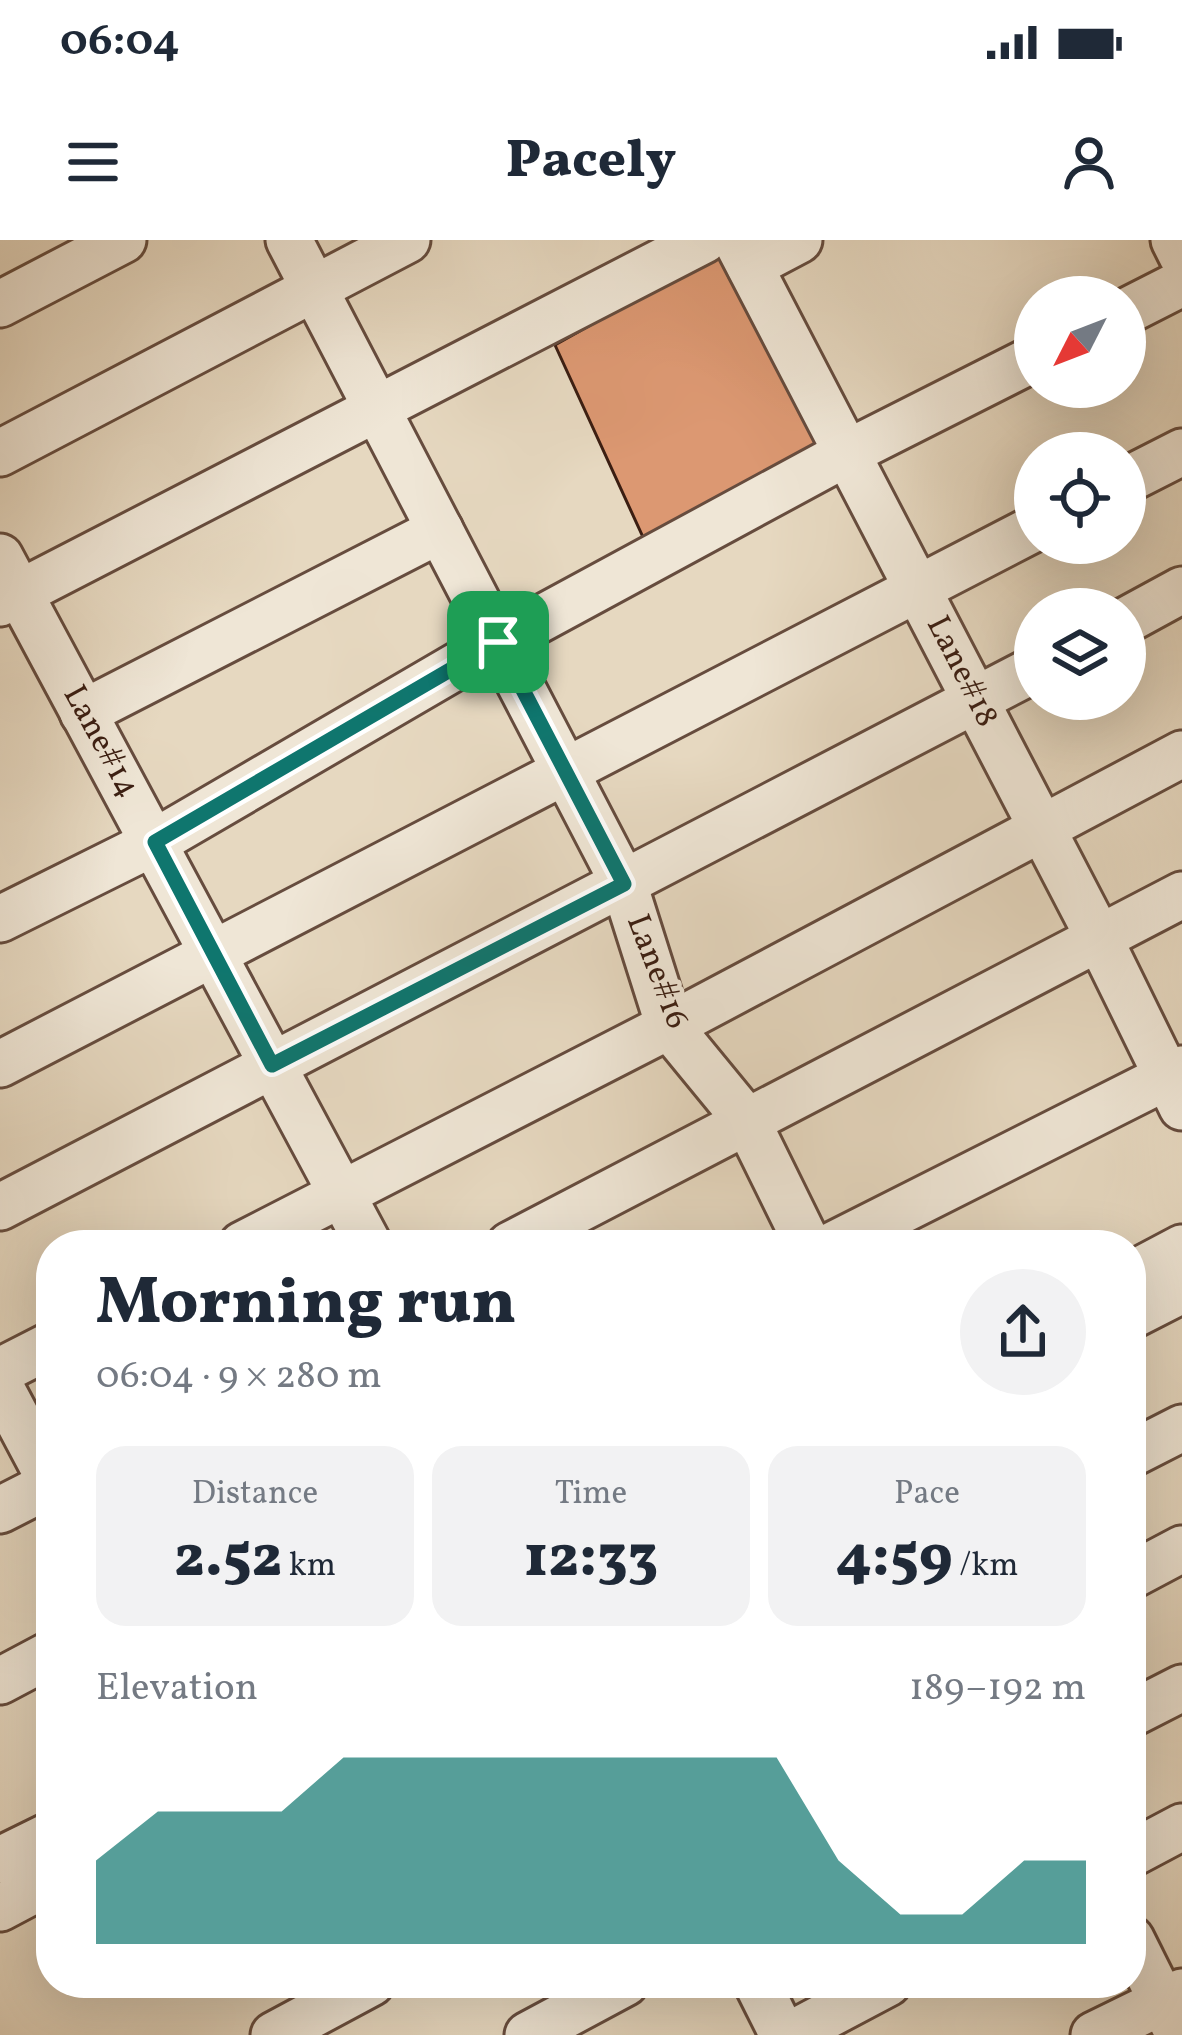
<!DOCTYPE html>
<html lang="en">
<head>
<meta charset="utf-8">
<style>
	:root { --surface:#fff; --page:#f2f2f3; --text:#1f2937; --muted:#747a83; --accent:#0f766e }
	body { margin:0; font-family:Vollkorn,serif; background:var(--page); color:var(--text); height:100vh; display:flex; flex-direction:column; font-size:45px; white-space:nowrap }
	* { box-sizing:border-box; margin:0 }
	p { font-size:39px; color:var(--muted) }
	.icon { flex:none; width:66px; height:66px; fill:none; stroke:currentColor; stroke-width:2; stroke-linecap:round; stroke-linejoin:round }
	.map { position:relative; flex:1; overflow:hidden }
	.panel { position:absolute; left:36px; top:990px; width:1110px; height:768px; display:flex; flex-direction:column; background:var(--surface); border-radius:48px; box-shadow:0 12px 48px #0002 }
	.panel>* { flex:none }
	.needle { width:78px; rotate:228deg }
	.fabs { position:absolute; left:1014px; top:36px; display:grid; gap:24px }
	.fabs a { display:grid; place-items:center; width:132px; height:132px; border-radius:50%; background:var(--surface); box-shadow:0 12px 48px #0002; font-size:60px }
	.pin { position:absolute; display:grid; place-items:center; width:102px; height:102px; color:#fff; margin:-51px; border-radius:24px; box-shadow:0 6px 18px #0006 }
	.round { display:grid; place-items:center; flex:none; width:126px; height:126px; border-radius:63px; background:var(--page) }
	.headline { display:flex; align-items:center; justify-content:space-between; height:204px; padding:0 60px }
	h1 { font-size:66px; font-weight:800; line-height:90px }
	.metrics { display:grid; grid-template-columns:repeat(3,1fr); gap:18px; height:204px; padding:12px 60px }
	.metrics div { display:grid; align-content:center; border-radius:30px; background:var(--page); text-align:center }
	.metrics b { font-size:60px; font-weight:800 }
	.metrics small { font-size:33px; font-weight:400 }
	.metrics p { font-size:33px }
	.chart { height:336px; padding:24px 60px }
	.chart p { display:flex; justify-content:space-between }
	.chart svg { width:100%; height:216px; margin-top:12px; fill:var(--accent); opacity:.7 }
	.status { display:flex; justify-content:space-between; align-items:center; height:84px; padding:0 60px; background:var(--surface); direction:ltr }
	.status svg { height:33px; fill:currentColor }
	header { display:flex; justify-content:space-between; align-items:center; height:156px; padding:0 60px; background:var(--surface); font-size:54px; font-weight:800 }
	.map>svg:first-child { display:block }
	.building { fill:#dc9872; stroke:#3b1e12; stroke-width:3 }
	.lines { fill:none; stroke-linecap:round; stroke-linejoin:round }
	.minor-casing { stroke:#664c3e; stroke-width:51 }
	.minor { stroke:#efe6d6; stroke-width:45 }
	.route-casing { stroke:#fff; stroke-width:24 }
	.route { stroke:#0f766e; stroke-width:15 }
	.labels { text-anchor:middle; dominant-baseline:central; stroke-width:9; stroke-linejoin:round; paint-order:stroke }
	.street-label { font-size:33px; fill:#3b1e12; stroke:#efe6d6 }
</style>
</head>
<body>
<div class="status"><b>06:04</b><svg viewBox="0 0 49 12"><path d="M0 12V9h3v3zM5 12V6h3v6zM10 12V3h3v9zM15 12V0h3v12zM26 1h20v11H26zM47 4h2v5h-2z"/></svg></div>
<header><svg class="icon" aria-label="menu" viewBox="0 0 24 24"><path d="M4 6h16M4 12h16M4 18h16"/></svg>Pacely<svg class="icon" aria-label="person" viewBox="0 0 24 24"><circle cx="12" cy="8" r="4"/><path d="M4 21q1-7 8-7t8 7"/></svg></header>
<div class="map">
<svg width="1182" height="1795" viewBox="0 0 1182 1795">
	<rect width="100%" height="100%" fill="#e6d8c0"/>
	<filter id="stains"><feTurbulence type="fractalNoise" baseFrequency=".00167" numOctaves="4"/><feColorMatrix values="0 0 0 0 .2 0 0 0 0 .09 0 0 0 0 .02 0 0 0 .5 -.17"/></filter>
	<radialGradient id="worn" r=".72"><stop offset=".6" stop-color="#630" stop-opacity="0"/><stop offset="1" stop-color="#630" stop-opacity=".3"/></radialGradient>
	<path class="building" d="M724,10L830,215L648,308L555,105Z"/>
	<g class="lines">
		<g class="minor-casing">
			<g id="minor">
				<path d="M289,0L624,644L669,786L747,881L808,1005"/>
				<path d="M736,0L1099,698L1182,867"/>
				<path d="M1174,0L1182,16"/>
				<path d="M750,26L799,0"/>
				<path d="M0,64L123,0"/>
				<path d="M1125,72L1182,43"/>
				<path d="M0,213L407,0"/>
				<path d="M1125,241L1182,212"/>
				<path d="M0,317L369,1005"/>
				<path d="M0,363L704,0"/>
				<path d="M1125,381L1182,350"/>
				<path d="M83,473L440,290"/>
				<path d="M0,679L155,602L498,402L847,213L1035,118"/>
				<path d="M0,824L1035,288"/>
				<path d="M0,967L1035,429"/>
				<path d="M242,1005L669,786L1182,514"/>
				<path d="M510,1005L1182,655"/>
				<path d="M833,1005L1182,829"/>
				<path d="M1131,1035L1182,1008"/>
				<path d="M1131,1076L1182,1050"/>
				<path d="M0,1131L51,1105"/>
				<path d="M0,1146L51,1242"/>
				<path d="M1131,1214L1182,1188"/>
				<path d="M0,1270L51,1244"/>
				<path d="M1131,1336L1182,1309"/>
				<path d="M0,1441L51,1414"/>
				<path d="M1131,1474L1182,1448"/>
				<path d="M1131,1614L1182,1587"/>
				<path d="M0,1620L51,1595"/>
				<path d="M0,1668L51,1641"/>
				<path d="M1131,1699L1179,1795"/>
				<path d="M757,1743L783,1795"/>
				<path d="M274,1795L371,1743"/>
				<path d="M528,1795L625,1743"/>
				<path d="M790,1795L888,1743"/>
				<path d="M1094,1795L1182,1752"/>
			</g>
		</g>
		<use href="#minor" class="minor"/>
	</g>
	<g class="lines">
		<g class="route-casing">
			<path id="route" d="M498,402L624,644L272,825L155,602Z"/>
		</g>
		<use href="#route" class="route"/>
	</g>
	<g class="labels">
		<g class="street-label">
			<text transform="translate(961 432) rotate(63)">Lane#18</text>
			<text transform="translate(100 502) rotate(61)">Lane#14</text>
			<text transform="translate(656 732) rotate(69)">Lane#16</text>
		</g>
	</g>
	<rect width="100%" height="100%" filter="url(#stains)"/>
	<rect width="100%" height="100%" fill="url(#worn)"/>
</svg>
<div class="fabs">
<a><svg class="needle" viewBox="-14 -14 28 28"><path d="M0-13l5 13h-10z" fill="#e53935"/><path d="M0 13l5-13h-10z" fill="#747a83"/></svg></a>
<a><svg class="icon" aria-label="locate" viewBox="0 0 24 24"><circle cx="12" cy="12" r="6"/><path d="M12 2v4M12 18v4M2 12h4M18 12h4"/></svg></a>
<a><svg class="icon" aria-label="layers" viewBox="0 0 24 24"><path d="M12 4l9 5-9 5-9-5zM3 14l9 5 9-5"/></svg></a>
</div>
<div class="pin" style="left:498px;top:402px;background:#1e9e55"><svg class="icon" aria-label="arrive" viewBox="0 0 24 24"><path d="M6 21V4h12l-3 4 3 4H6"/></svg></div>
<section class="panel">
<div class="headline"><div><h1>Morning run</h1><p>06:04 · 9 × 280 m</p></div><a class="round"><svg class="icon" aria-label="share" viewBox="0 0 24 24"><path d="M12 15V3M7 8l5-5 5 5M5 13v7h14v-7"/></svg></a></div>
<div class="metrics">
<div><p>Distance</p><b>2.52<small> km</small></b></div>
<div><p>Time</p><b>12:33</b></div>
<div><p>Pace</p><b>4:59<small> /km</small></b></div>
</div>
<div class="chart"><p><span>Elevation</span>189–192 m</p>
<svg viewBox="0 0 160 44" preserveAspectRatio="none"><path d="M0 44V27L10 17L20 17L30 17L40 6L50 6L60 6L70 6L80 6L90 6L100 6L110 6L120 27L130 38L140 38L150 27L160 27V44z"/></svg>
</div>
</section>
</div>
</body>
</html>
